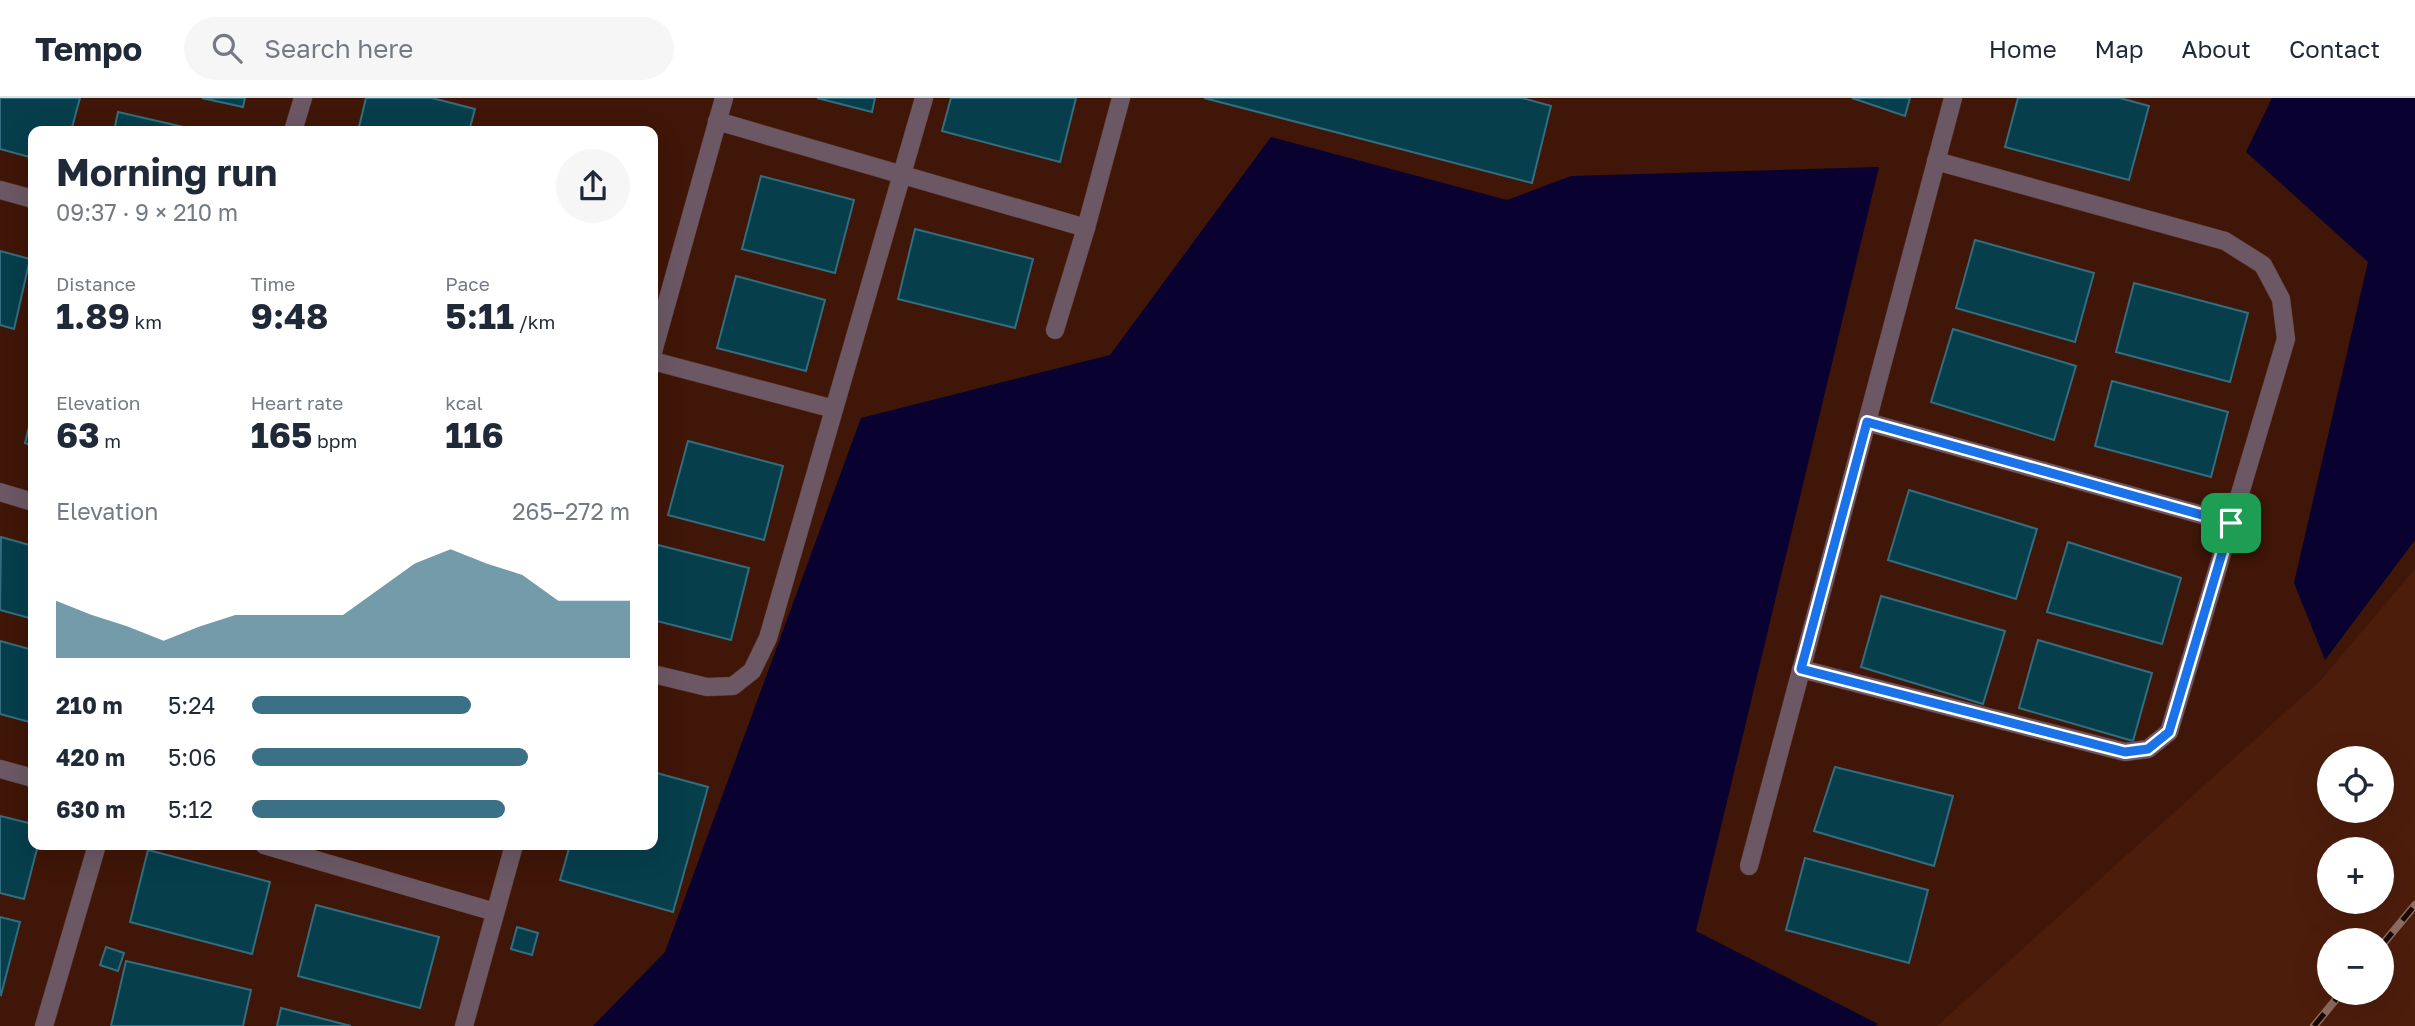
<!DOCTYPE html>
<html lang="en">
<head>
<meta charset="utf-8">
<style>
	:root { --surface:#fff; --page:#f6f6f7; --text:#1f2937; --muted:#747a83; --line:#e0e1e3; --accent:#3a7186 }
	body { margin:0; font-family:"Golos Text",sans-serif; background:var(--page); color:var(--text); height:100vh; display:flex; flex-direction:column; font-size:26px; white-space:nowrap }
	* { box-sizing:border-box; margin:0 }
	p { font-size:23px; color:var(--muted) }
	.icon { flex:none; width:38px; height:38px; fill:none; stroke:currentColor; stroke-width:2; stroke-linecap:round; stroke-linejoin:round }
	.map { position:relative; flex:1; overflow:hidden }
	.details { position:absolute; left:28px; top:28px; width:630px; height:724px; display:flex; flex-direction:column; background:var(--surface); border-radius:14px; box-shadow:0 7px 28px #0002 }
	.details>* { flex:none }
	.tools { position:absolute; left:2317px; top:648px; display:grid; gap:14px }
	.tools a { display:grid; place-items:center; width:77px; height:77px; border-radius:50%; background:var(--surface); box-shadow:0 7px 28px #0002; font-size:35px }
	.pin { position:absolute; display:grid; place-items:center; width:60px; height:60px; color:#fff; margin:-30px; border-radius:14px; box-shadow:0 4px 10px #0006 }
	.round { display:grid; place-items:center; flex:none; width:74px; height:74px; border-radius:37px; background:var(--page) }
	.summary { display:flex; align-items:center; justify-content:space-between; height:119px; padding:0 28px }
	h1 { font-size:38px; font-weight:700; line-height:52px }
	.stats { display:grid; grid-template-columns:repeat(3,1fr); gap:10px; height:119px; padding:7px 28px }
	.stats div { display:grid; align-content:center }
	.stats b { font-size:35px; font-weight:700 }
	.stats small { font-size:19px; font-weight:400 }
	.stats p { font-size:19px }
	.chart { height:196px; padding:14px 28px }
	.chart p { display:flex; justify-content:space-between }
	.chart svg { width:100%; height:126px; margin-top:7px; fill:var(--accent); opacity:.7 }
	ul { padding:0 28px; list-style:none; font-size:23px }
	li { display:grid; grid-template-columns:112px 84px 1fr; align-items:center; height:52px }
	li i { height:18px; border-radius:9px; background:var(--accent) }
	header { display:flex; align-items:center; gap:42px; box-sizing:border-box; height:98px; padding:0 35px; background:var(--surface); border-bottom:2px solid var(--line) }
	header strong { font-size:33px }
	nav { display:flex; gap:38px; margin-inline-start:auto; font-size:24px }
	.search { width:490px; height:63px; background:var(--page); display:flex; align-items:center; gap:18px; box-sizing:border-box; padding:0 24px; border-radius:38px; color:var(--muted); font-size:26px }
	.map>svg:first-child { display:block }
	.built { fill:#4d1d0c; fill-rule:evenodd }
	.water { fill:#09012f }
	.building { fill:#063e4c; stroke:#326e7f; stroke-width:2 }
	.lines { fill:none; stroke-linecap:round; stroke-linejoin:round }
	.minor-casing { stroke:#5a3326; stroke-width:19 }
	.minor { stroke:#6b5864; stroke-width:18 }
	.rail-casing { stroke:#8e6b5f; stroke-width:8 }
	.rail { stroke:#1a0804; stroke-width:5; stroke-dasharray:16; stroke-linecap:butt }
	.route-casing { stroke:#fff; stroke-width:14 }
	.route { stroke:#1a73e8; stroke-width:9 }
</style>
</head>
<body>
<header>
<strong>Tempo</strong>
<div class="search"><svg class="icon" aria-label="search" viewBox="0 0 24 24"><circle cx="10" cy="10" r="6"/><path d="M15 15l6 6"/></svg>Search here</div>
<nav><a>Home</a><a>Map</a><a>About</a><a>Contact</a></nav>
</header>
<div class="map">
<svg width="2415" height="928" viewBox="0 0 2415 928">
	<rect width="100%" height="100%" fill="#3f1608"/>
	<path class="built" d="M2415,471V928H1937L2320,583ZM2329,660H2382V712H2329ZM2329,751H2382V803H2329ZM2329,842H2382V894H2329Z"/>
	<g class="water">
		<path d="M2272,0H2415V442L2325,562L2294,485L2368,164L2246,54Z"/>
		<path d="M1271,39L1507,102L1571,78L1879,69L1696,833L1878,926L1875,928H593L665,854L861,320L1110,257Z"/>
	</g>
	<g class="building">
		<path d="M0,0H80L71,33H33V60L0,51Z"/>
		<path d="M202,0H245L243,9Z"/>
		<path d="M366,0H432L475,11L469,33H358Z"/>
		<path d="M817,0H875L872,14Z"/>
		<path d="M951,0H1076L1060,64L942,33Z"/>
		<path d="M1204,0H1522L1551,8L1532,85Z"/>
		<path d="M1852,0H1910L1905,18Z"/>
		<path d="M2018,0H2120L2149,8L2129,82L2005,49Z"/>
		<path d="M118,14L201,33H114Z"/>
		<path d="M761,78L854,102L835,175L742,151Z"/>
		<path d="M915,131L1033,161L1015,230L898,201Z"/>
		<path d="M1975,142L2094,175L2075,244L1956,210Z"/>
		<path d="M0,153L30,161L14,231L0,227Z"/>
		<path d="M736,178L825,202L806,273L717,250Z"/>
		<path d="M2134,185L2248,215L2230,284L2116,254Z"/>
		<path d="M1953,231L2076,268L2054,342L1931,304Z"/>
		<path d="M2112,283L2228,314L2211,379L2095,348Z"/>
		<path d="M33,312V348L25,345Z"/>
		<path d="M688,343L783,368L764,442L668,417Z"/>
		<path d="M1909,392L2037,431L2016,501L1888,462Z"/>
		<path d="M1,439L33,448V521L0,512Z"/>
		<path d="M2068,444L2181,480L2162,546L2047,514Z"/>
		<path d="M658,447L749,470L731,542L653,522V468Z"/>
		<path d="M1881,498L2005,533L1983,606L1861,569Z"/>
		<path d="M2038,542L2152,575L2133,643L2019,610Z"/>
		<path d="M0,543L33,552V625L0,616Z"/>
		<path d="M1835,669L1953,698L1934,768L1814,733Z"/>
		<path d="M653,674L708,689L673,814L560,782L570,747H653Z"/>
		<path d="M0,718L33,726V747H38L24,801L0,795Z"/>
		<path d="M148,752L270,784L252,856L130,824Z"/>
		<path d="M1805,760L1928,792L1909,865L1786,832Z"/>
		<path d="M316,807L439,839L420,910L298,878Z"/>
		<path d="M0,819L20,824L1,897L0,896Z"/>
		<path d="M517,829L538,835L532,857L511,851Z"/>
		<path d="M106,849L124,855L118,873L100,867Z"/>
		<path d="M126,863L251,892L243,928H111Z"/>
		<path d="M281,910L351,928H277Z"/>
	</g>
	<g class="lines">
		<g class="minor-casing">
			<g id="minor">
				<path d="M717,23L1086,130"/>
				<path d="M293,33L303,0"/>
				<path d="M0,92L33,101"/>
				<path d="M1055,232L1086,130L1121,0"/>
				<path d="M653,254L724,0"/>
				<path d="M653,263L834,311"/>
				<path d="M1867,324L2231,425"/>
				<path d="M0,394L33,404"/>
				<path d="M1801,571L2125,654L2148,651L2169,634L2286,241L2281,201L2263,167L2225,143L1936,63"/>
				<path d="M653,576L707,589L733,588L752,573L768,540L924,0"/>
				<path d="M0,671L33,680"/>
				<path d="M264,747L495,814"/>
				<path d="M1749,768L1953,0"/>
				<path d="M44,928L97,747"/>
				<path d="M464,928L514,747"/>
			</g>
		</g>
		<use href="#minor" class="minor"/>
		<g class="rail-casing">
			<g id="rail">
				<path d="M2382,847L2415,807"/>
				<path d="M2314,928L2342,894"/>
			</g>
		</g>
		<use href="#rail" class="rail"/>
	</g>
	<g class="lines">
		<g class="route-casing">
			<path id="route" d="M1867,324L2231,425L2169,634L2148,651L2125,654L1801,571Z"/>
		</g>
		<use href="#route" class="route"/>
	</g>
</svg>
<div class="tools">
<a><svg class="icon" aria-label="locate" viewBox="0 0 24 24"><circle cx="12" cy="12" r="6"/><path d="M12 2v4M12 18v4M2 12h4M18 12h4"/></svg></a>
<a>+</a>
<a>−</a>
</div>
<div class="pin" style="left:2231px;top:425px;background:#1e9e55"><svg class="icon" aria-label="arrive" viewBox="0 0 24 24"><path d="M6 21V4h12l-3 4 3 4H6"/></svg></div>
<section class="details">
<div class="summary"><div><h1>Morning run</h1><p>09:37 · 9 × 210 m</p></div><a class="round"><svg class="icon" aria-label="share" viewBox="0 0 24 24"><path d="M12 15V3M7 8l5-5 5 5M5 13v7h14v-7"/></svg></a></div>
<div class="stats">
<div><p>Distance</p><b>1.89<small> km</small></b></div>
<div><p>Time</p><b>9:48</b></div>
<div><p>Pace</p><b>5:11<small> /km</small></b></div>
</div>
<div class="stats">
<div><p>Elevation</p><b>63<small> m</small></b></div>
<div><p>Heart rate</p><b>165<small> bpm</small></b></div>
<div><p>kcal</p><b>116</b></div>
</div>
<div class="chart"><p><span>Elevation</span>265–272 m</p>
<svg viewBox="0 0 160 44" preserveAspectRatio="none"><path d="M0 44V24L10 29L20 33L30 38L40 33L50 29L60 29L70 29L80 29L90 20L100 11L110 6L120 11L130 15L140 24L150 24L160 24V44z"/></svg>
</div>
<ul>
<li><b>210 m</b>5:24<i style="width:58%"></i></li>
<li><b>420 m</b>5:06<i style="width:73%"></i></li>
<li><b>630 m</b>5:12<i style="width:67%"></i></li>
</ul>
</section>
</div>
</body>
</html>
